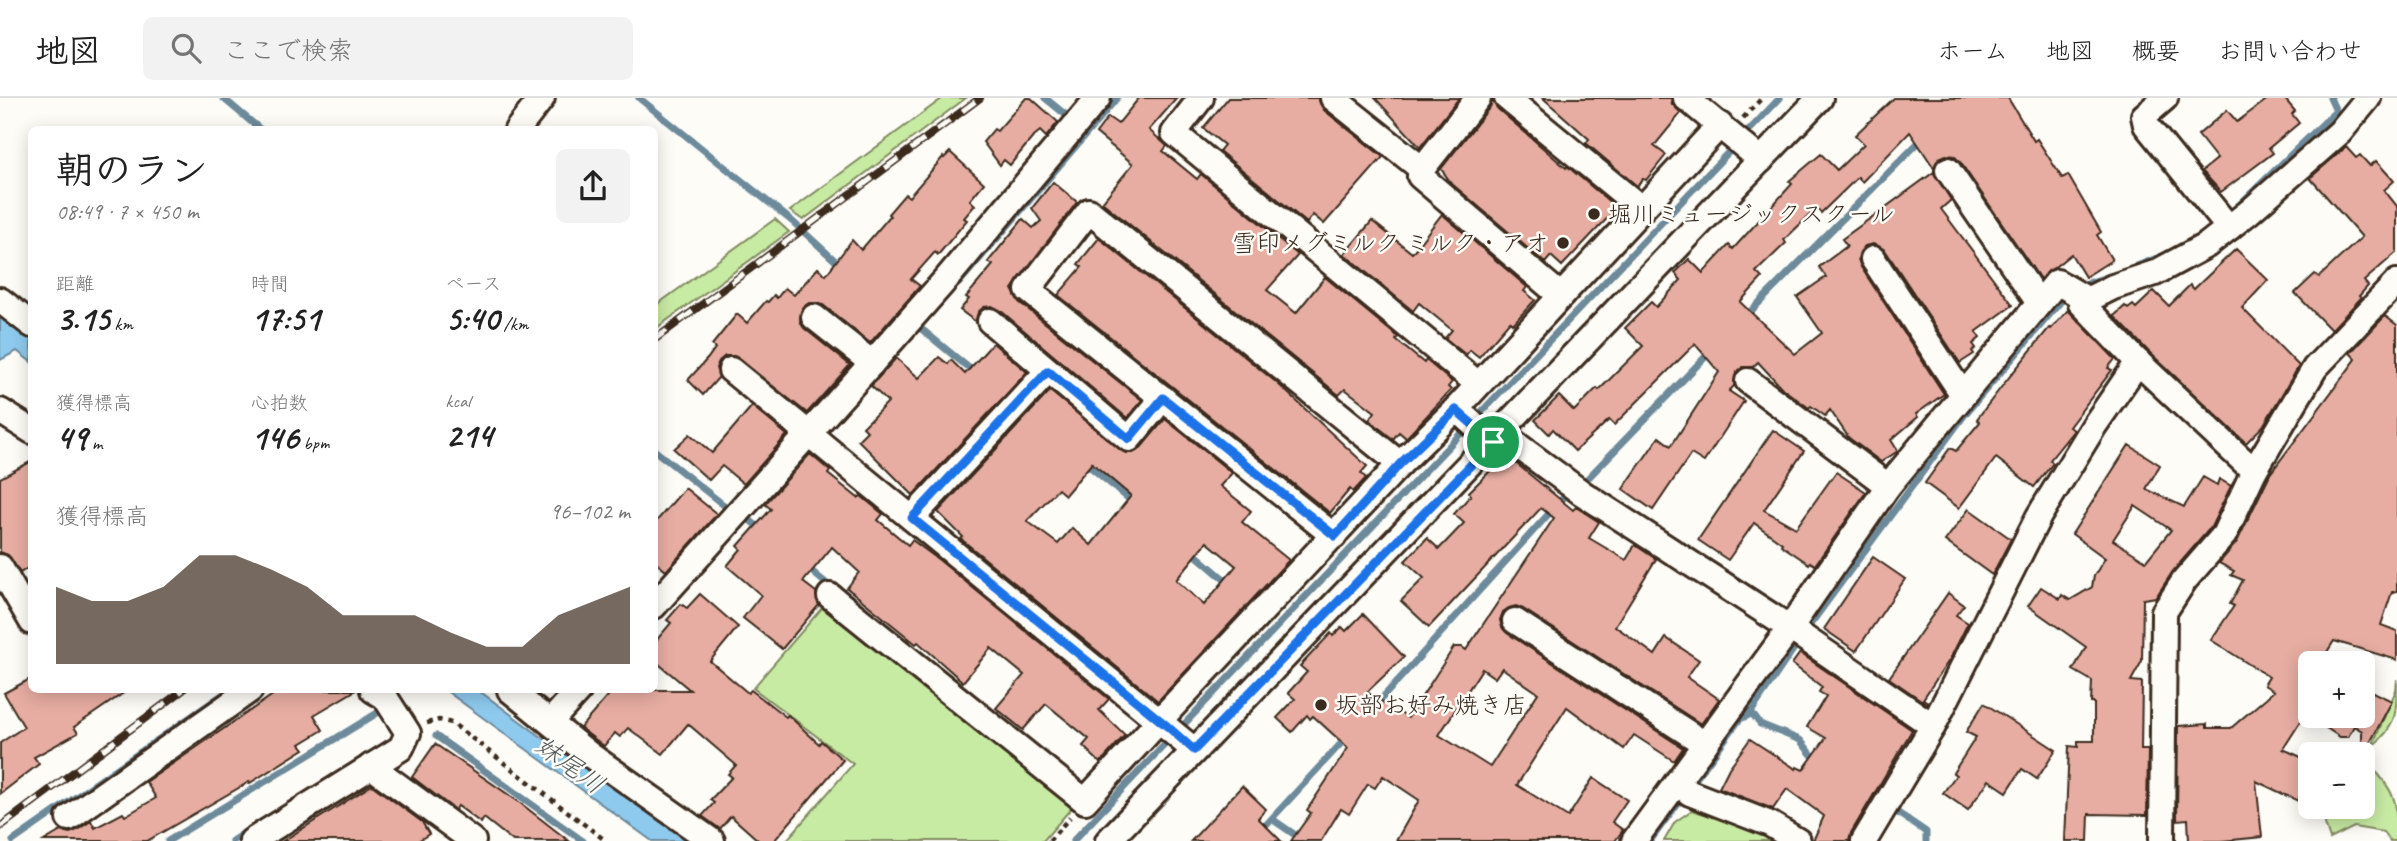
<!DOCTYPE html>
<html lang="ja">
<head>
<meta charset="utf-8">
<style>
	:root { --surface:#fff; --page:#f2f2f2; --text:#222; --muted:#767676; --line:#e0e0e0; --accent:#3b2a1e }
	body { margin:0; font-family:Caveat,"Klee One",sans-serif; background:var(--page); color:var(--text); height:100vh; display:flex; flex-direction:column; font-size:26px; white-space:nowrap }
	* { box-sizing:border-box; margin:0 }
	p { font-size:23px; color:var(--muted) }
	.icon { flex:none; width:38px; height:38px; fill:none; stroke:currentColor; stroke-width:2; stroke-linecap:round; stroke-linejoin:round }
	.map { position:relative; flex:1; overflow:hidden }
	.side { position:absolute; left:28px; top:28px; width:630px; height:567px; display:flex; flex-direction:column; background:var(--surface); border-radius:10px; box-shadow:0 4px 18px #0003 }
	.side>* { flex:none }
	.fabs { position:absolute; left:2298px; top:553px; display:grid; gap:14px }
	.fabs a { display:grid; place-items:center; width:77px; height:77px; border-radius:10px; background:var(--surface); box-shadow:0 4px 18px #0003; font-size:35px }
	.pin { position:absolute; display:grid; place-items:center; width:60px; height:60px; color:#fff; margin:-30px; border:4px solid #fff; border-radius:50%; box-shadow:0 2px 7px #0007 }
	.round { display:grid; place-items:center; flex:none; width:74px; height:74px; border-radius:10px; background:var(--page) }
	.summary { display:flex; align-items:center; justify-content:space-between; height:119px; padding:0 28px }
	h1 { font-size:38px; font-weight:700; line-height:52px }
	.metrics { display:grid; grid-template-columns:repeat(3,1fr); gap:10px; height:119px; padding:7px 28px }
	.metrics div { display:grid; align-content:center }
	.metrics b { font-size:35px; font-weight:700 }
	.metrics small { font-size:19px; font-weight:400 }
	.metrics p { font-size:19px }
	.chart { height:196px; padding:14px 28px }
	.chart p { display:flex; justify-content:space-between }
	.chart svg { width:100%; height:126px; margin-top:7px; fill:var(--accent); opacity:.7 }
	header { display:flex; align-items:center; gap:42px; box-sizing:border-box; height:98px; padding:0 35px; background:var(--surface); border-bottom:2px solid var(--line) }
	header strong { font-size:33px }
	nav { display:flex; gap:38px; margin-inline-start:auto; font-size:24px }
	.search { width:490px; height:63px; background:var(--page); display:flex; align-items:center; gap:18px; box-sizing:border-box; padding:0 24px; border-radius:10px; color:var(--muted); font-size:26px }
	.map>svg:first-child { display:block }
	.green { fill:#c8eba4; stroke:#828a61; stroke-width:2 }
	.water { fill:#8ecaee; stroke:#6d8a9b; stroke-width:2 }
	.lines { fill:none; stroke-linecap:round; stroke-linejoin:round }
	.stream { stroke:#6d8a9b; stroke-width:7 }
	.building { fill:#e7ada2; stroke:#3b2a1e; stroke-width:2; fill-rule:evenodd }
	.street-casing { stroke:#3b2a1e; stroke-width:30 }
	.path { stroke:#3b2a1e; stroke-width:4.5; stroke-dasharray:5 5; stroke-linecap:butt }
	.street { stroke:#fdfcf7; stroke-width:24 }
	.rail-casing { stroke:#3b2a1e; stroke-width:8 }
	.rail { stroke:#fdfcf7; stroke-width:5; stroke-dasharray:16; stroke-linecap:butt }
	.route-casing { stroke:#fff; stroke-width:14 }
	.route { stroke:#1a73e8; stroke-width:9 }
	.poi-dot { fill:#3b2a1e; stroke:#fdfcf7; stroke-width:2.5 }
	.labels { text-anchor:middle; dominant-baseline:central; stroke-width:5; stroke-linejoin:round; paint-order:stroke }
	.poi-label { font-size:24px; fill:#3b2a1e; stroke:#fdfcf7; text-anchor:start }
	.water-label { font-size:26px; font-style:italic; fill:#545a5c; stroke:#fdfcf7 }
</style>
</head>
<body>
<header>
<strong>地図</strong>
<div class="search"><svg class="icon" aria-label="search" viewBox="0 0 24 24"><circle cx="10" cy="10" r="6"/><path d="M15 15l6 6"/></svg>ここで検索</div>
<nav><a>ホーム</a><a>地図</a><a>概要</a><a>お問い合わせ</a></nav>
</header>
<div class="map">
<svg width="2397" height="743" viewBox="0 0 2397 743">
	<rect width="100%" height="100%" fill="#fdfcf7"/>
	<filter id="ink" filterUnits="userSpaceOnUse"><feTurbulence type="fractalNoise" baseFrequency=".0143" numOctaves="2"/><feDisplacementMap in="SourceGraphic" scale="14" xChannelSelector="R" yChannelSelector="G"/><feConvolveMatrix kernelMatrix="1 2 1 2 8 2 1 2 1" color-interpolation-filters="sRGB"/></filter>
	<g filter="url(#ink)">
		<g class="green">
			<path d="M943,0H966L803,122L790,113Z"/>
			<path d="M775,121L789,134L655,231V208Z"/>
			<path d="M828,503L1074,707L1043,743H786L853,666L753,590Z"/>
			<path d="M2397,581C2397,612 2397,630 2372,648L2396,592Z"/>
			<path d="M2363,667H2371C2397,699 2397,700 2397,743H2390L2383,734L2354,729L2330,741L2325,726L2329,709H2362Z"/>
			<path d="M1692,712L1774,739V743H1664L1675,724Z"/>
		</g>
		<g class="water">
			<path d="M0,216L31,241V264L17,253L0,262Z"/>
			<path d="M445,592H478L551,646L690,743H652Z"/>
		</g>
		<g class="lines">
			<g class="stream">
				<path d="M223,0L261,32"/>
				<path d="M639,0L793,124L841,168"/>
				<path d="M1045,0L1066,17"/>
				<path d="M2239,107L2336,13L2330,0"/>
				<path d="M2137,168L2162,158"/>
				<path d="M959,185L1117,0"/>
				<path d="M2079,191L2088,185L2110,178"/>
				<path d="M1745,219L1924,39"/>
				<path d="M919,229L975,275"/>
				<path d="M654,352L730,412"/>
				<path d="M1082,362L1135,406"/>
				<path d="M746,419L763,433"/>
				<path d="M1190,452L1231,487"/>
				<path d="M804,467L833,491"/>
				<path d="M1374,609L1564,399L1587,381L1712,252"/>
				<path d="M1751,614L1760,626L1800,642L1812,657L1820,662"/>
				<path d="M436,638L583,743"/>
				<path d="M1867,694L1926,734V743"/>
				<path d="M1272,721L1304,743"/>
				<path d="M13,743L229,592"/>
				<path d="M168,743L379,614"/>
				<path d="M232,743L247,733"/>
				<path d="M1073,743L1780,0"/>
				<path d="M1251,743L1347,639"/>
				<path d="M1650,743L1740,621L1749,617L1807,531L1966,315L2062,202L2069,197"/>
			</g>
		</g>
		<g class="building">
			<path d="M1026,0H1031L1058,24L1046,39L1040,33L1034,38L1010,67L1004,62L1000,67L983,44L994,31L997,33Z"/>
			<path d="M1139,0H1177L1149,32L1167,48L1163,53L1197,81L1201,76L1298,157L1267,192L1296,215L1325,179L1398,239L1396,242L1424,265L1426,262L1452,284L1448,289L1451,292L1406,340L1399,334L1393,341L1369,322L1375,314L1345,291L1339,297L1102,104L1133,66L1096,35L1108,19L1118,26Z"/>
			<path d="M1228,0H1318L1324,12L1383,59L1324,126L1313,117L1307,125L1219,53L1224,47L1203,30Z"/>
			<path d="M1375,0H1459L1420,49Z"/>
			<path d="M1543,0H1671L1672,6L1681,15L1654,48L1666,57L1646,82L1643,81L1637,88L1586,45L1589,41Z"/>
			<path d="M1894,0H2008L2034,43L2037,41L2062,80L2068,77L2101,134L2097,137L2112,162L2085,179L2071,156L2040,181L1960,64L1954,58L1946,57L1939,60L1934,70L1910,34L1862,84L1858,79L1821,115L1817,110L1784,142L1786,145L1756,174L1762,180L1740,204L1795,256L1822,235L1797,199L1826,179L1819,169L1847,148L1842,141L1934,74L1951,102L1941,111L2013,207L1976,234L1980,240L1973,246L1976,250L1972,253L1974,256L1960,265L1885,152L1873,146L1865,148L1860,154L1858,161L1861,169L1944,296L1916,316L1918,319L1891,342L1898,353L1881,364L1849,340L1830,312L1825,318L1811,308L1809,310L1783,291L1758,264L1753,269H1743L1736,275L1734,288L1729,293L1744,303L1704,364L1691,356L1653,412L1623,391L1659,339L1671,348L1719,274L1695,246L1614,327L1609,322L1575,353L1553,331L1549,336L1535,322L1559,298L1574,313L1597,290L1599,292L1643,248L1625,230L1651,204L1656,209L1681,182L1675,175L1689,161L1703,175L1729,147L1733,151L1792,86L1789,83L1821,56L1837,72L1864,46L1855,37Z"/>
			<path d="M2269,0H2284L2295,13L2292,16L2299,25L2269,50L2273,55L2221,94L2202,73L2217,61L2198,37L2227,12L2237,24Z"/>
			<path d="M1493,2L1498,11L1566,70L1567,68L1617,110L1562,168L1551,158L1545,165L1452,86L1441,71L1490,9Z"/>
			<path d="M2346,49L2356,60L2360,57L2370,68L2376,63L2394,83L2384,92L2397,108V154L2364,183L2368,188L2359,198L2361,200L2331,232L2295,195L2315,176L2319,179L2362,139L2310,80Z"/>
			<path d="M950,54L984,85L970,102L975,107L964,120L967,122L938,157L935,154L911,181L920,188L870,245L823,207L809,205L802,210L800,224L804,230L850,267L807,315L734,258H725L719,263L716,270L719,279L703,297L688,282L708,260L715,250L712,247L737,216L747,225L766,203L768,204L774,197L777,200L785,190L794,197L818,170L826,177L852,142L861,152L890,118L888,116L905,96L909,99L943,59L944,60Z"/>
			<path d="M1053,84L1077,104L1012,191L1019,204L1142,302L1127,320L1000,212L992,208L984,209L978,214L976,224L960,212L969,201L966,199L993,167L988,164L1023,121L1033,130L1041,123L1032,110Z"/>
			<path d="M1442,116L1527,189L1524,193L1535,202L1513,226L1510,223L1479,259L1470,252L1466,257L1445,240L1452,232L1419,205L1413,213L1344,156L1372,123L1412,155Z"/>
			<path d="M1099,140L1277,285L1367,368L1361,375L1366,380L1353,394L1350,391L1330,415L1058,197L1082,169L1078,166Z"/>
			<path d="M2236,151L2268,182L2242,210L2299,268L2263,328L2246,345L2148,253L2114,218L2125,208L2128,211L2133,207L2136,210L2154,193L2169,208L2190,187L2194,191Z"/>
			<path d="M2068,212L2115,261L2108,270L2112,272L2069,329L2074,332L2050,362L2053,365L2034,389L1996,360L1959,410L1925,385L1950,350L1956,353L1980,324L1977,321L2006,283L2049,230L2051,231Z"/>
			<path d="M2385,218L2397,227V493L2392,494L2381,527L2397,533V562L2334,543L2320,565H2310V609L2283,651L2310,663V676L2298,703L2256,683L2262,739L2222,743H2189L2188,721L2177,722L2178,628L2207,626V630H2231L2274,593L2264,587L2269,579L2211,542L2234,508L2230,506L2243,482L2231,477L2234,473L2219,465L2237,444L2270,376L2356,261L2350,255Z"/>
			<path d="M993,245L1027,274L913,397L858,342L867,333L863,329L888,304L871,288L896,260L919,280L939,259L948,266L951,262L965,276Z"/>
			<path d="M1050,293L1126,355H1133L1140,351L1165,321L1232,375L1220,388L1251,413L1242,424L1289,462L1158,603L961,441L963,439L938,414ZM1092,365L1131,398L1091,447L1072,430L1058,446L1027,423L1058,391L1065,397ZM1207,444L1236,468L1204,507L1176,482Z"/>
			<path d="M752,308L787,337L744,386L722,368L709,382L674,351L690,336L712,355Z"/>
			<path d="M1773,332L1804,353L1764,412L1796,430L1836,374L1866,394L1815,467L1810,464L1809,466L1781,447L1782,445L1754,425L1728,462L1698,442Z"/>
			<path d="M2129,347L2160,367L2146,391L2184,409L2203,379L2217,387L2219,381L2231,388L2211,429L2173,473L2156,499L2143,501L2142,563L2131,583L2142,584L2141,652H2148L2147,717L2089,716L2088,743H2065L2069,648L2078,649V643H2094V605H2091L2092,583L2073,572L2086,549L2028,508L2041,489L2060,501L2062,497L2070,502L2092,489L2094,478L2105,460L2072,436ZM2135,408L2171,432L2146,463L2113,442Z"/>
			<path d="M810,356L830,373L828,376L858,400L861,398L883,416L878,422L908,447L912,442L939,462L1109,601L1099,612L1125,637L1100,665L1083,648L1089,641L1046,606L1023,632L996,610L1024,577L991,550L963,584L918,544L916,546L847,490L859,474L832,449L803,484L816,494L819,507L782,551L743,520L761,497L727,468L741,451L738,448L771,411L765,406Z"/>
			<path d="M1506,357L1573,412L1576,409L1599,424L1589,440L1626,462L1635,447L1656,461L1615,528L1655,557L1666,540L1699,562L1687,579L1719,601L1701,626L1523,511L1516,508L1509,510L1503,514L1500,522L1502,529L1507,535L1683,650L1674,663L1634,637L1624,651L1567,609L1517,687L1568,719L1593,680L1627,702L1612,724L1623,732L1615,743H1396L1419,702L1383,678L1375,690L1368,686L1349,716L1341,711L1321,743H1291L1311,715L1307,712L1348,650L1313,618L1310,621L1307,617L1292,634L1277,620L1295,601L1288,595L1307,574L1300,568L1331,535L1333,538L1342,529L1346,533L1363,516L1404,559L1367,594L1408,620L1454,549H1462L1466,552L1554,420L1541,410L1429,529L1401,503L1424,480L1405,463L1427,440L1439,451L1464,425L1454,416L1471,397L1469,394ZM1502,570L1538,595L1490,669L1439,637L1482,571L1495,580Z"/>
			<path d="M32,363V467L20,475L8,457L0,454V380Z"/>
			<path d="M685,390L717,416L666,473L654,463V426Z"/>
			<path d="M1969,411L2011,441L1992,477L1945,443Z"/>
			<path d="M1873,459L1905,481L1856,553L1824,531Z"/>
			<path d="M1948,495L1964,507L1956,517L1968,525L1950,561L1923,601L1928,604L1927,606L1889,580Z"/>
			<path d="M700,496L738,529L710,563L748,595L751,592L786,619L788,617L819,646L821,643L843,662L774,743H759L731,718L720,731L702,718L714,705L710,702L732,679L728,676L736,667L688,626L663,656L628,630L620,639L615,635L604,648L580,630L613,592H690L654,562V545L671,525L667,522L681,506L687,510Z"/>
			<path d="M1800,555L1912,632L1851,735L1849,743H1813L1824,718L1787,691L1773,711L1719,690L1729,670L1750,641L1796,671L1797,669L1803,672L1826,640L1807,629L1826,598L1819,594L1822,589L1792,566Z"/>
			<path d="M32,580V592H128L74,629L78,635L34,659L39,666L0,696V645L24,629L4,595Z"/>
			<path d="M2362,589L2392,603L2362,660V633L2354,628L2348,639H2340L2308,618H2362Z"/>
			<path d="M280,592H356L314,617L323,632L300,646L304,651L250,685L249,684L147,743H44L61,733L70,735L77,732L91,723L95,730L123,715L125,718L156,700L146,684Z"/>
			<path d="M1984,605L2056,652L2037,681L2022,671L2007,694L1989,682L1968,712L1943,695L1956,677L1953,675L1976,639L1966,634Z"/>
			<path d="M435,646L519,704L569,743H513L484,720L481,725L458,708L455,712L412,679Z"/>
			<path d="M372,687L422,724L429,736L418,743H283Z"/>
			<path d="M1242,688L1266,711L1258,720L1281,743H1191Z"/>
		</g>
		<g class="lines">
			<g class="street-casing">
				<g id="street">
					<path d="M1201,0L1174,35L1478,286"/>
					<path d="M1333,0L1422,71"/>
					<path d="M1478,0L1422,71L1420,78L1561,198"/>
					<path d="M1507,0L1641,110"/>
					<path d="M1686,0L1761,62"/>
					<path d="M2165,0L2144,18L2146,27L2229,130"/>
					<path d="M517,32L542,0"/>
					<path d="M1948,72L2039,205"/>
					<path d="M1873,161L1963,297"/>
					<path d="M0,202L32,227"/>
					<path d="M990,223L1129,341L1163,300"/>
					<path d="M872,265L948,179L1098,0"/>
					<path d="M731,272L1159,623L1400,366L1456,311L1720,27"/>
					<path d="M1748,283L1888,388"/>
					<path d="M1456,311L1493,344"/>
					<path d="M0,313L32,333"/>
					<path d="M1501,335L1582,395L1790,530L1933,628L2039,418L2094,328L2138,264"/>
					<path d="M2254,373L2138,264L2081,205L2113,189L2155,175L2207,147L2249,114L2340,34L2368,0"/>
					<path d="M912,420L1048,273"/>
					<path d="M1334,438L1028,192L1089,113L1400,366"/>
					<path d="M0,469L32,524"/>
					<path d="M830,498L1085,703L1159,623L1194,652"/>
					<path d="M654,508L872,265L814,219"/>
					<path d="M1515,523L1705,646"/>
					<path d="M510,592L590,657L712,743"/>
					<path d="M551,623L579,592"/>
					<path d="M371,668L473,743"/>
					<path d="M1677,685L1690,695L1770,726L1798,743"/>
					<path d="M69,720L250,592"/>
					<path d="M252,743L401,650L408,635L385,599L373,592"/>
					<path d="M1108,743L1820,0"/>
					<path d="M1634,743L1790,530L1888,388L2057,184L2088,202"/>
					<path d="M1864,743L1933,628"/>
					<path d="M2162,743L2164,514L2184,483L2224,437L2254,373L2315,270L2397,184"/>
				</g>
			</g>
			<g class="path">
				<path d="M1743,20L1762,0"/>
				<path d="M427,625L439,622L452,625L606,743"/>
				<path d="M1049,743L1070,719"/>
			</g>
			<use href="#street" class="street"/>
			<g class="rail-casing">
				<g id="rail">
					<path d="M654,242L980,0"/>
					<path d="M0,729L183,592"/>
				</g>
			</g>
			<use href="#rail" class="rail"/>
		</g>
	</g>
	<g class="lines" filter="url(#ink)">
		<g class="route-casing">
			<path id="route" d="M1048,273L1129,341L1163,300L1335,438L1400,366L1456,312L1493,344L1194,652L1167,628L912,420Z"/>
		</g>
		<use href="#route" class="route"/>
	</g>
	<g class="poi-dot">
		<circle cx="1594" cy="116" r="7"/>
		<circle cx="1563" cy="145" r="7"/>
		<circle cx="1321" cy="607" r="7"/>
	</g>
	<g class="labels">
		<g class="poi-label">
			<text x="1608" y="116">堀川ミュージックスクール</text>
			<text x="1549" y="145" text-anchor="end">雪印メグミルク ミルク・アオ</text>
			<text x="1335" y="607">坂部お好み焼き店</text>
		</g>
		<g class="water-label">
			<text transform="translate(570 667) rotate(36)">妹尾川</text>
		</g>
	</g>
</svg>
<div class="fabs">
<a>+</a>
<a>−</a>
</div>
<div class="pin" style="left:1493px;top:344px;background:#1e9e55"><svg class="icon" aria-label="arrive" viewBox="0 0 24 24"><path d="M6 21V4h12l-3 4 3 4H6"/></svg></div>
<section class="side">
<div class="summary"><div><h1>朝のラン</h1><p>08:49 · 7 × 450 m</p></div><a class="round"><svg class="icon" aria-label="share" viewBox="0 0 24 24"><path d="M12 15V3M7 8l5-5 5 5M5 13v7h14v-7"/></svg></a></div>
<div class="metrics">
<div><p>距離</p><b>3.15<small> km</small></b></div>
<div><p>時間</p><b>17:51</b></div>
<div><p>ペース</p><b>5:40<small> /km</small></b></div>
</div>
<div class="metrics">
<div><p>獲得標高</p><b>49<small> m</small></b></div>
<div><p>心拍数</p><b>146<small> bpm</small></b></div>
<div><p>kcal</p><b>214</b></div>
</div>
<div class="chart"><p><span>獲得標高</span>96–102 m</p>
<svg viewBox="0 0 160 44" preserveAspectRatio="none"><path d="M0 44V17L10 22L20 22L30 17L40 6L50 6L60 11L70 17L80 27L90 27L100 27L110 33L120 38L130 38L140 27L150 22L160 17V44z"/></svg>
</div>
</section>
</div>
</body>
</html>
